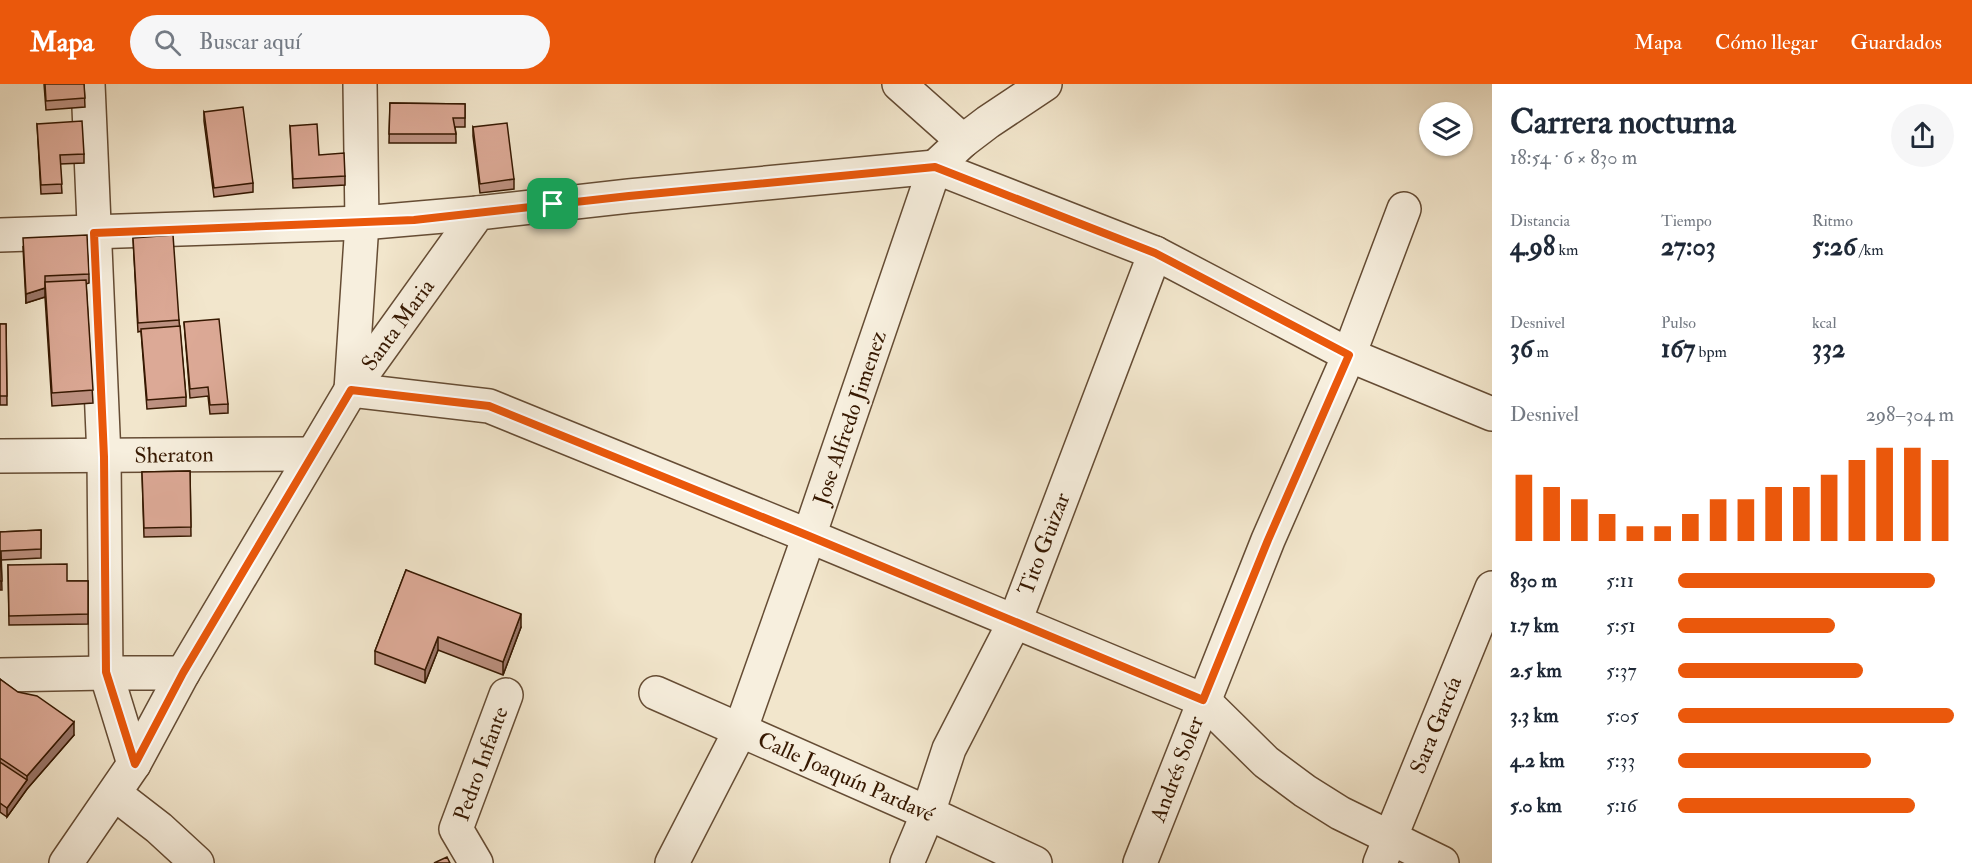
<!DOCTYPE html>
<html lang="es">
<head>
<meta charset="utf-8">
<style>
	:root { --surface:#fff; --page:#f6f6f7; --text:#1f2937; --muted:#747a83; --accent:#ea580c }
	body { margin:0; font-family:"IM FELL Double Pica",serif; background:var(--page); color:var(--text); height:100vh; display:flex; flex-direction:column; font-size:22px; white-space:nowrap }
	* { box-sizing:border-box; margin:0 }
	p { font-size:20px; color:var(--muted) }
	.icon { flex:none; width:33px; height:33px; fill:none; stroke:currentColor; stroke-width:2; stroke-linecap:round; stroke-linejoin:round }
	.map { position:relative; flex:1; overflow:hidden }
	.side { display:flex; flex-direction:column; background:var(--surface); width:480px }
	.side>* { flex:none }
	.buttons { position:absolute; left:1419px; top:18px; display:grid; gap:12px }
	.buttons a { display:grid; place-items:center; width:54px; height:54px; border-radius:50%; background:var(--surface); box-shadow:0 2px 4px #0004; font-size:30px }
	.pin { position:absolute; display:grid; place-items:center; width:51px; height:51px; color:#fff; margin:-26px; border-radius:12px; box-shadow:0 3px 9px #0006 }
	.round { display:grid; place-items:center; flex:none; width:63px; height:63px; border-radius:32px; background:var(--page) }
	.headline { display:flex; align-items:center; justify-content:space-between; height:102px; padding:0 18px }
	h1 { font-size:33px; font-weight:700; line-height:45px }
	.stats { display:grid; grid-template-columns:repeat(3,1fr); gap:9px; height:102px; padding:6px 18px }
	.stats div { display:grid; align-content:center }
	.stats b { font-size:26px; font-weight:700 }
	.stats small { font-size:16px; font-weight:400 }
	.stats p { font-size:16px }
	.chart { height:168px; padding:12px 18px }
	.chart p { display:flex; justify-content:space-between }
	.chart svg { width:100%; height:108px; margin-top:6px; stroke:var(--accent); stroke-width:6 }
	ul { padding:0 18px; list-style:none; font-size:20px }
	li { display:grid; grid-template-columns:96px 72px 1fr; align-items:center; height:45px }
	li i { height:15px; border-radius:8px; background:var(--accent) }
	header { display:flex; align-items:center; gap:36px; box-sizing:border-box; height:84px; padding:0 30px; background:var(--accent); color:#fff }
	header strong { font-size:28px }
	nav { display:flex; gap:33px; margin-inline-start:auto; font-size:21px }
	.search { width:420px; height:54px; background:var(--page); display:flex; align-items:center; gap:15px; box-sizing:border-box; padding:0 21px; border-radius:33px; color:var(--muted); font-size:22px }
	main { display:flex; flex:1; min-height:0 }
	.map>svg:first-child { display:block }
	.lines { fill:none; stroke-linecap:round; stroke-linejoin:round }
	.minor-casing { stroke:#654c34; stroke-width:36 }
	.minor { stroke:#f7efde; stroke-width:33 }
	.wall { fill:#bd9181; stroke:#361801; stroke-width:1.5 }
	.shaded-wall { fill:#9a7669; stroke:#361801; stroke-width:1.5 }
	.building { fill:#dca996; stroke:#361801; stroke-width:1.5 }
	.route-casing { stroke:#fff; stroke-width:12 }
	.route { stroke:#ea580c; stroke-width:8 }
	.labels { text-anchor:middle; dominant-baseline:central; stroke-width:4.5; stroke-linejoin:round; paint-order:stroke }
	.street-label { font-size:22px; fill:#361801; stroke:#f7efde }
</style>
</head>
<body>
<header>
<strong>Mapa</strong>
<div class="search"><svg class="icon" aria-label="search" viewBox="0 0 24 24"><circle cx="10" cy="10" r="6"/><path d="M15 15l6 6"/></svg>Buscar aquí</div>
<nav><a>Mapa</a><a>Cómo llegar</a><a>Guardados</a></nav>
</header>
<main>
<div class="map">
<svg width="1492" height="779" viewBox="0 0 1492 779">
	<rect width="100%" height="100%" fill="#f2e6cc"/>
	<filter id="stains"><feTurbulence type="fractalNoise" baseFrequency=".00333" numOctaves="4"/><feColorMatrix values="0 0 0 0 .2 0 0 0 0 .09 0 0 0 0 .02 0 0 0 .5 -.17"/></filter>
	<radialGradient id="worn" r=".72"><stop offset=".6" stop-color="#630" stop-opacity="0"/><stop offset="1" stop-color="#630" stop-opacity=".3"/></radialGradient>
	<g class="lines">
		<g class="minor-casing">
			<g id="minor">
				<path d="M88,0L104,373L106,589L134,680"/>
				<path d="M360,0L362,139L351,306L489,322L809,452L1203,616L1266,678L1305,707L1340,729L1442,779"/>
				<path d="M899,0L963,57"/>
				<path d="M0,151L362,139L478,129"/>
				<path d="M0,372L312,370"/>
				<path d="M0,591L106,589H183"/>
				<path d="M656,609L928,729L1035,779"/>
				<path d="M115,710L159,744L197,779"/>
				<path d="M66,779L134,680L183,589L351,306L478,129L629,112L935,83L1155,169L1349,271L1492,330"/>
				<path d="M476,779L456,745L506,611"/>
				<path d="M672,779L740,647L809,452L935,83L963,57L988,38L1045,0"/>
				<path d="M907,779L928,729L949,665L1015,537L1155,169"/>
				<path d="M1140,779L1268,456L1349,271L1404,125"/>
				<path d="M1380,779L1492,504"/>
			</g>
		</g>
		<use href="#minor" class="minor"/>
	</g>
	<g class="wall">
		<path d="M44,0H84L85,23L46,26Z"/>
		<path d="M390,19L465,20V43H455L456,50V59H389Z"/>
		<path d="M204,28L253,99V108L214,113L204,37Z"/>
		<path d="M37,40L84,70V79L60,80L62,109L41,110Z"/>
		<path d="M290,42L319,71L345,92V101L293,104Z"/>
		<path d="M473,43L514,95V105L480,109L473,52Z"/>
		<path d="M133,154L179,236L186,313V322L147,325L141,247L138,248Z"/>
		<path d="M23,163L89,190V199L86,200L93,319L52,322L45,213L26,219Z"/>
		<path d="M184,238L228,320V329L210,330L208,312L190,314Z"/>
		<path d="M0,240H6L7,321H0Z"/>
		<path d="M190,387L191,452L144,453L142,388Z"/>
		<path d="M41,446V474L1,476L2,506H0V448Z"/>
		<path d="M8,481L67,497H88V540L9,541Z"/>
		<path d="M406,486L521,543L503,591L438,566L425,599L375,580V567Z"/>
		<path d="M0,595L74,651L27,705L7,733L0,728Z"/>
	</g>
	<g class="shaded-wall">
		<path d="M45,204V213L26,219V210Z"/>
		<path d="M521,530V543L503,591V578Z"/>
		<path d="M438,553V566L425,599V586Z"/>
		<path d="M74,638V651L27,705L7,733V724L27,696V692Z"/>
	</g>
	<g class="building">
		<path d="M45,0H84L85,14L46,17Z"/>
		<path d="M390,19L465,20V34H453L456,50H389Z"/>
		<path d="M243,23L253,99L214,104L204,28Z"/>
		<path d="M82,37L84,70L60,71L62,100L41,101L37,40Z"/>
		<path d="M507,39L514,95L480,100L473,43Z"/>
		<path d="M317,40L319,71L344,69L345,92L293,95L290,42Z"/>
		<path d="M87,151L89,190L45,192V204L26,210L23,154Z"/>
		<path d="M173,151L179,236L138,239L133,154Z"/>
		<path d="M86,196L93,306L52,309L45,198Z"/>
		<path d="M219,235L228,320L210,321L208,303L190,305L184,238Z"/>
		<path d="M0,240H6L7,312H0Z"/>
		<path d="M180,242L186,313L147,316L141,245Z"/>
		<path d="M190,387L191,443L144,444L142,388Z"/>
		<path d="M41,446V465L1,467L2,497H0V448Z"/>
		<path d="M67,480V497H88V530L9,532L8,481Z"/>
		<path d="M406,486L521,530L503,578L438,553L425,586L375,567Z"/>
		<path d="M0,595L18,608L37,612L74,638L27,692L0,674Z"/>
		<path d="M0,678L27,696L7,724L0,719Z"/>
		<path d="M447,773L450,779H434Z"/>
	</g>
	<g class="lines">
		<g class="route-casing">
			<path id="route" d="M935,83L1155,169L1349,271L1268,456L1203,616L809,452L489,322L351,306L183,589L135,680L106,588L104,373L94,149L414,136L629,112Z"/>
		</g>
		<use href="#route" class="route"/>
	</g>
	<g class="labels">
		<g class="street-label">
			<text transform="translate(398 241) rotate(-54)">Santa Maria</text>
			<text transform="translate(850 334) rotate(-71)">Jose Alfredo Jimenez</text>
			<text transform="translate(174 371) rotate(-1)">Sheraton</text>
			<text transform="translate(1044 460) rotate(-69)">Tito Guizar</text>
			<text transform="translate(1436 641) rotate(-68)">Sara García</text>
			<text transform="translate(481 680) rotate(-70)">Pedro Infante</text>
			<text transform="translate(1177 685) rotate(-69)">Andrés Soler</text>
			<text transform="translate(846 693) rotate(24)">Calle Joaquín Pardavé</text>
		</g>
	</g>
	<rect width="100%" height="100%" filter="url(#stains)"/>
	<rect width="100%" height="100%" fill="url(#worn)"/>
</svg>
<div class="buttons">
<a><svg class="icon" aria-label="layers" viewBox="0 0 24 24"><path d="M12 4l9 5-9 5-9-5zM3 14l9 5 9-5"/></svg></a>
</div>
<div class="pin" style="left:553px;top:120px;background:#1e9e55"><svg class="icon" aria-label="arrive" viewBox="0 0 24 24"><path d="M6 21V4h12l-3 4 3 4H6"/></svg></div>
</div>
<section class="side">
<div class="headline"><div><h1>Carrera nocturna</h1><p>18:54 · 6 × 830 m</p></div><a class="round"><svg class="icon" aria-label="share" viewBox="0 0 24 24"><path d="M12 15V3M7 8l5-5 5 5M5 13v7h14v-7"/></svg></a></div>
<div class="stats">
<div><p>Distancia</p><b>4.98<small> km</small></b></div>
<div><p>Tiempo</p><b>27:03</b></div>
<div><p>Ritmo</p><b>5:26<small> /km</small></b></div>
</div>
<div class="stats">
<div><p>Desnivel</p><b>36<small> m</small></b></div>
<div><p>Pulso</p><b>167<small> bpm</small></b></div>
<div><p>kcal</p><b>332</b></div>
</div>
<div class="chart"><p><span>Desnivel</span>298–304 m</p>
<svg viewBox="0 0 160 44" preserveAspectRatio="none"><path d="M5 44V17M15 44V22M25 44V27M35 44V33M45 44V38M55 44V38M65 44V33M75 44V27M85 44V27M95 44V22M105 44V22M115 44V17M125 44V11M135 44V6M145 44V6M155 44V11"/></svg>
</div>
<ul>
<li><b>830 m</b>5:11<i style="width:93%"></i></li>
<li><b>1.7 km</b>5:51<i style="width:57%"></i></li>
<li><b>2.5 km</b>5:37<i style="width:67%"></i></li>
<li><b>3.3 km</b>5:05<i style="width:100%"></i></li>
<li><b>4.2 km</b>5:33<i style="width:70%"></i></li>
<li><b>5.0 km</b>5:16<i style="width:86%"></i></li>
</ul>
</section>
</main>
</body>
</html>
